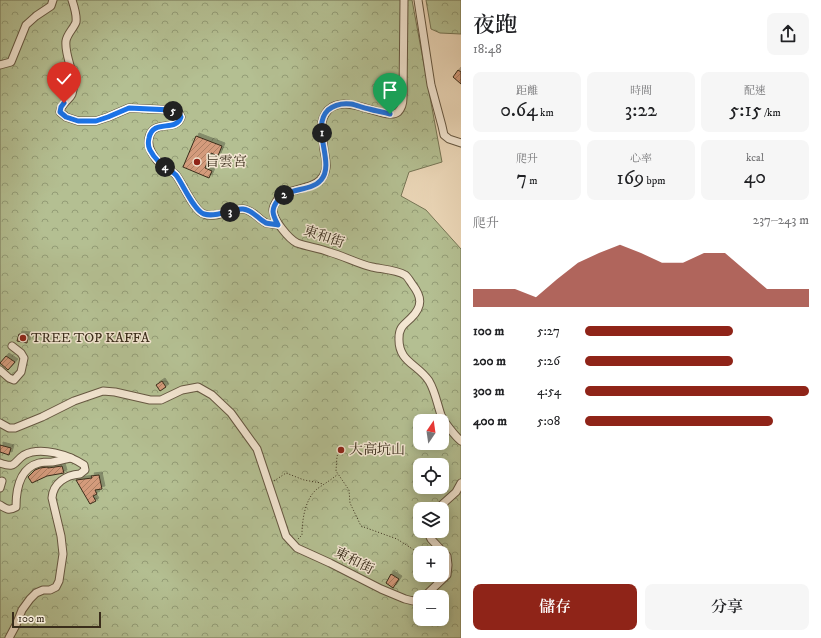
<!DOCTYPE html>
<html lang="zh-TW">
<head>
<meta charset="utf-8">
<style>
	:root { --surface:#fff; --page:#f6f6f6; --text:#202124; --muted:#757577; --accent:#8f2418 }
	body { margin:0; font-family:"IM FELL DW Pica","Noto Serif TC",serif; background:var(--page); color:var(--text); height:100vh; display:flex; flex-direction:column; font-size:15px; white-space:nowrap }
	* { box-sizing:border-box; margin:0 }
	p { font-size:13px; color:var(--muted) }
	.icon { flex:none; width:22px; height:22px; fill:none; stroke:currentColor; stroke-width:2; stroke-linecap:round; stroke-linejoin:round }
	.map { position:relative; flex:1; overflow:hidden }
	.sheet { display:flex; flex-direction:column; background:var(--surface); width:360px }
	.sheet>* { flex:none }
	.needle { width:26px; rotate:13deg }
	.controls { position:absolute; left:413px; top:414px; display:grid; gap:8px }
	.controls a { display:grid; place-items:center; width:36px; height:36px; border-radius:8px; background:var(--surface); box-shadow:0 2px 10px #0003; font-size:20px }
	.scale { position:absolute; left:12px; bottom:10px; width:89px; box-sizing:border-box; padding-left:4px; border:2px solid #3a2d1b; border-top:0; font-size:11px; line-height:14px; white-space:nowrap; color:#3a2d1b; -webkit-text-stroke:3px #f3e6d2; paint-order:stroke }
	.pin { position:absolute; display:grid; place-items:center; width:34px; height:34px; color:#fff; margin:-41px -17px; border-radius:50% 50% 50% 0; rotate:-45deg; box-shadow:0 0 4px #0007 }
	.pin .icon { rotate:45deg }
	.km { position:absolute; width:20px; height:20px; margin:-10px; border-radius:50%; background:#222; color:#fff; font-size:11px; line-height:20px; text-align:center }
	.round { display:grid; place-items:center; flex:none; width:42px; height:42px; border-radius:8px; background:var(--page) }
	.head { display:flex; align-items:center; justify-content:space-between; height:68px; padding:0 12px }
	h1 { font-size:22px; font-weight:600; line-height:30px }
	.metrics { display:grid; grid-template-columns:repeat(3,1fr); gap:6px; height:68px; padding:4px 12px }
	.metrics div { display:grid; align-content:center; border-radius:8px; background:var(--page); text-align:center }
	.metrics b { font-size:20px; font-weight:600 }
	.metrics small { font-size:11px; font-weight:400 }
	.metrics p { font-size:11px }
	.chart { height:112px; padding:8px 12px }
	.chart p { display:flex; justify-content:space-between }
	.chart svg { width:100%; height:72px; margin-top:4px; fill:var(--accent); opacity:.7 }
	.cta { display:flex; gap:8px; margin-top:auto; padding:8px 12px }
	.cta a { flex:1; height:46px; border-radius:8px; background:var(--accent); color:#fff; font-size:16px; font-weight:600; line-height:46px; text-align:center }
	.cta a+a { background:var(--page); color:var(--text) }
	ul { padding:0 12px; list-style:none; font-size:13px }
	li { display:grid; grid-template-columns:64px 48px 1fr; align-items:center; height:30px }
	li i { height:10px; border-radius:5px; background:var(--accent) }
	main { display:flex; flex:1; min-height:0 }
	.map>svg:first-child { display:block }
	.forest { fill:url(#forest-crowns); stroke:#777656; fill-rule:evenodd }
	.building { fill:url(#building-hatch); stroke:#3a2d1b; filter:url(#shadow) }
	.lines { fill:none; stroke-linecap:round; stroke-linejoin:round }
	.street-casing { stroke:#665842; stroke-width:9 }
	.path { stroke:#3a2d1b; stroke-width:1; stroke-dasharray:1 2; stroke-linecap:butt }
	.street { stroke:#f3e6d2; stroke-width:7 }
	.route-casing { stroke:#fff; stroke-width:8 }
	.route { stroke:#1a73e8; stroke-width:5 }
	.poi-dot { fill:#8f2418; stroke:#f3e6d2; stroke-width:1.5 }
	.labels { text-anchor:middle; dominant-baseline:central; stroke-width:3; stroke-linejoin:round; paint-order:stroke }
	.poi-label { font-size:14px; fill:#3a2d1b; stroke:#f3e6d2; text-anchor:start }
	.street-label { font-size:14px; fill:#3a2d1b; stroke:#f3e6d2 }
</style>
</head>
<body>
<main>
<div class="map">
<svg width="461" height="638" viewBox="0 0 461 638">
	<defs>
		<pattern id="forest-crowns" width="20" height="18" patternUnits="userSpaceOnUse"><rect width="20" height="18" fill="#b4bf92"/><path d="M2 6a3 3 0 1 1 6 0M12 15a3 3 0 1 1 6 0" fill="none" stroke="#939c76"/></pattern>
		<pattern id="building-hatch" width="6" height="6" patternUnits="userSpaceOnUse"><rect width="6" height="6" fill="#d49b7b"/><path d="M-1 1l2-2M0 6l6-6M5 7l2-2" fill="none" stroke="#ad7f64"/></pattern>
		<filter id="shadow"><feDropShadow dx="3" dy="-3" stdDeviation="0" flood-color="#0004"/></filter>
	</defs>
	<rect width="100%" height="100%" fill="#ecd8b9"/>
	<filter id="stains"><feTurbulence type="fractalNoise" baseFrequency=".005" numOctaves="4"/><feColorMatrix values="0 0 0 0 .2 0 0 0 0 .09 0 0 0 0 .02 0 0 0 .5 -.17"/></filter>
	<radialGradient id="worn" r=".72"><stop offset=".6" stop-color="#630" stop-opacity="0"/><stop offset="1" stop-color="#630" stop-opacity=".3"/></radialGradient>
	<g class="forest">
		<path d="M0,0H412L442,162L409,172L401,196L426,210L461,249V638H0ZM420,421H442V443H420ZM420,465H442V487H420ZM420,509H442V531H420ZM420,553H442V575H420ZM420,597H442V619H420Z"/>
		<path d="M426,0H461V34L440,33L431,29Z"/>
	</g>
	<g class="building">
		<path d="M458,70L461,72V84L453,77Z"/>
		<path d="M196,136L222,146L218,156L211,153L205,168L212,171L209,178L183,167Z"/>
		<path d="M19,334L28,335L27,343L17,341Z"/>
		<path d="M6,356L15,362L8,370L0,363Z"/>
		<path d="M162,381L166,387L160,391L156,385Z"/>
		<path d="M0,445L11,448L9,455L0,452Z"/>
		<path d="M62,466L64,473L47,476L32,483L28,477L35,470L40,468L48,467V468Z"/>
		<path d="M99,475L102,489L95,490L97,494L93,496L96,501L90,504L76,480L92,478L91,476Z"/>
		<path d="M391,574L399,579L393,588L386,583Z"/>
	</g>
	<g class="lines">
		<g class="street-casing">
			<g id="street">
				<path d="M72,0C74,6 77,15 76,22C74,28 67,34 66,41C64,57 78,77 72,94C69,101 61,103 60,112L66,117L78,121H96L108,117L129,108L171,110L179,113L181,117C176,133 153,118 149,138C148,143 149,148 152,153C154,156 156,160 159,162C164,167 171,170 176,175C183,184 194,211 204,214C217,219 230,208 243,209C253,210 258,219 266,223C270,224 275,224 278,225"/>
				<path d="M404,0L403,98C403,103 401,109 398,112C386,122 347,92 328,110C323,116 321,122 322,129C323,136 323,143 324,150C325,156 327,163 326,168C322,192 294,185 280,197C278,198 277,200 276,202C275,204 273,207 273,210C273,220 289,239 297,243C308,247 319,248 329,252C344,256 358,264 372,267C381,269 397,270 405,275C407,276 410,281 412,284C422,297 423,306 411,318C404,325 399,327 399,338C398,362 418,364 429,381C435,391 437,403 441,415C444,422 455,436 461,441"/>
				<path d="M418,0L431,85L442,126L444,135L449,139L461,143"/>
				<path d="M0,65L11,62L26,25L36,16L51,6L53,0"/>
				<path d="M0,370L9,378L14,380L21,372L24,358L21,353L12,346"/>
				<path d="M0,423L9,428H15L42,417L74,401L103,391L115,392L150,400H161L182,390L198,387L212,395L231,413L257,449L286,536L297,548L330,563L381,589L405,599L413,601L420,598"/>
				<path d="M0,463C17,469 13,462 24,455C41,446 69,455 84,465L85,470L80,474C66,475 53,483 52,498L61,536L63,554L59,581L56,587L50,590H43L36,593L30,599L22,610L16,625L9,638"/>
				<path d="M0,488L2,481"/>
				<path d="M0,505C6,509 9,511 16,507C16,489 20,468 39,463C43,462 48,462 52,462C58,461 65,459 71,458"/>
				<path d="M437,509L456,492L461,483"/>
				<path d="M422,597L427,594L447,575L448,565L447,556L431,539L427,531"/>
			</g>
		</g>
		<g class="path">
			<path d="M341,450L337,456L336,471L349,490L350,503L361,526L397,539L414,550L422,553"/>
			<path d="M274,481L286,473L304,480L321,483L322,485"/>
			<path d="M298,539L302,535C302,520 305,499 317,489C324,484 331,480 338,474"/>
		</g>
		<use href="#street" class="street"/>
	</g>
	<g class="lines">
		<g class="route-casing">
			<path id="route" d="M64,103L61,107L60,112L66,117L78,121H96L108,117L129,108L171,110L179,113L181,117C176,133 153,118 149,138C148,142 148,146 150,150C152,154 156,159 159,162C164,167 171,170 176,175C183,184 194,211 204,214C217,218 231,208 243,209C253,210 258,219 266,223C270,224 275,224 278,225C273,215 270,210 278,200C287,187 311,192 321,180C336,163 310,128 328,110C334,105 343,103 351,104C357,105 363,108 369,109C376,111 383,112 390,114"/>
		</g>
		<use href="#route" class="route"/>
	</g>
	<g class="poi-dot">
		<circle cx="197" cy="162" r="4"/>
		<circle cx="23" cy="338" r="4"/>
		<circle cx="341" cy="450" r="4"/>
	</g>
	<g class="labels">
		<g class="poi-label">
			<text x="205" y="162">旨雲宮</text>
			<text x="31" y="338">TREE TOP KAFFA</text>
			<text x="349" y="450">大高坑山</text>
		</g>
		<g class="street-label">
			<text transform="translate(324 237) rotate(19)">東和街</text>
			<text transform="translate(354 561) rotate(27)">東和街</text>
		</g>
	</g>
	<rect width="100%" height="100%" filter="url(#stains)"/>
	<rect width="100%" height="100%" fill="url(#worn)"/>
</svg>
<div class="controls">
<a><svg class="needle" viewBox="-14 -14 28 28"><path d="M0-13l5 13h-10z" fill="#e53935"/><path d="M0 13l5-13h-10z" fill="#757577"/></svg></a>
<a><svg class="icon" aria-label="locate" viewBox="0 0 24 24"><circle cx="12" cy="12" r="6"/><path d="M12 2v4M12 18v4M2 12h4M18 12h4"/></svg></a>
<a><svg class="icon" aria-label="layers" viewBox="0 0 24 24"><path d="M12 4l9 5-9 5-9-5zM3 14l9 5 9-5"/></svg></a>
<a>+</a>
<a>−</a>
</div>
<div class="scale">100 m</div>
<div class="pin" style="left:390px;top:114px;background:#1e9e55"><svg class="icon" aria-label="arrive" viewBox="0 0 24 24"><path d="M6 21V4h12l-3 4 3 4H6"/></svg></div>
<div class="pin" style="left:64px;top:103px;background:#d93025"><svg class="icon" aria-label="check" viewBox="0 0 24 24"><path d="M5 12l5 5 9-10"/></svg></div>
<b class="km" style="left:322px;top:133px">1</b>
<b class="km" style="left:284px;top:195px">2</b>
<b class="km" style="left:230px;top:212px">3</b>
<b class="km" style="left:165px;top:167px">4</b>
<b class="km" style="left:173px;top:111px">5</b>
</div>
<section class="sheet">
<div class="head"><div><h1>夜跑</h1><p>18:48</p></div><a class="round"><svg class="icon" aria-label="share" viewBox="0 0 24 24"><path d="M12 15V3M7 8l5-5 5 5M5 13v7h14v-7"/></svg></a></div>
<div class="metrics">
<div><p>距離</p><b>0.64<small> km</small></b></div>
<div><p>時間</p><b>3:22</b></div>
<div><p>配速</p><b>5:15<small> /km</small></b></div>
</div>
<div class="metrics">
<div><p>爬升</p><b>7<small> m</small></b></div>
<div><p>心率</p><b>169<small> bpm</small></b></div>
<div><p>kcal</p><b>40</b></div>
</div>
<div class="chart"><p><span>爬升</span>237–243 m</p>
<svg viewBox="0 0 160 44" preserveAspectRatio="none"><path d="M0 44V33L10 33L20 33L30 38L40 27L50 17L60 11L70 6L80 11L90 17L100 17L110 11L120 11L130 22L140 33L150 33L160 33V44z"/></svg>
</div>
<ul>
<li><b>100 m</b>5:27<i style="width:66%"></i></li>
<li><b>200 m</b>5:26<i style="width:66%"></i></li>
<li><b>300 m</b>4:54<i style="width:100%"></i></li>
<li><b>400 m</b>5:08<i style="width:84%"></i></li>
</ul>
<div class="cta"><a>儲存</a><a>分享</a></div>
</section>
</main>
</body>
</html>
